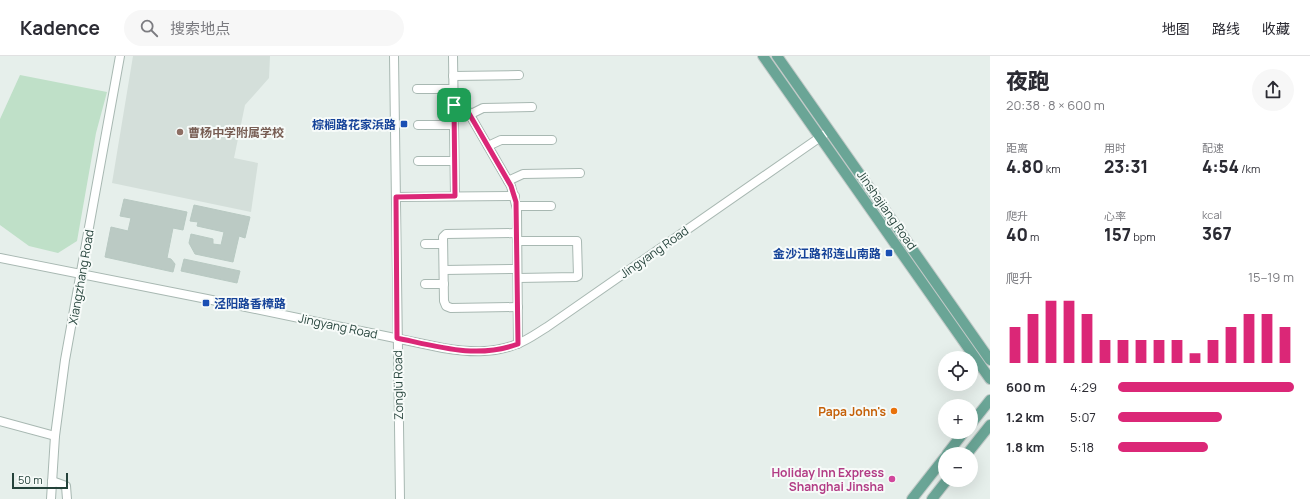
<!DOCTYPE html>
<html lang="zh">
<head>
<meta charset="utf-8">
<style>
	:root { --surface:#fff; --page:#f7f7f7; --text:#2b2b33; --muted:#7c7c81; --line:#e1e1e2; --accent:#db2777 }
	body { margin:0; font-family:Manrope,"Noto Sans SC",sans-serif; background:var(--page); color:var(--text); height:100vh; display:flex; flex-direction:column; font-size:15px; white-space:nowrap }
	* { box-sizing:border-box; margin:0 }
	p { font-size:13px; color:var(--muted) }
	.icon { flex:none; width:22px; height:22px; fill:none; stroke:currentColor; stroke-width:2; stroke-linecap:round; stroke-linejoin:round }
	.map { position:relative; flex:1; overflow:hidden }
	.panel { display:flex; flex-direction:column; background:var(--surface); width:320px }
	.panel>* { flex:none }
	.tools { position:absolute; left:938px; top:295px; display:grid; gap:8px }
	.tools a { display:grid; place-items:center; width:40px; height:40px; border-radius:50%; background:var(--surface); box-shadow:0 4px 16px #0002; font-size:20px }
	.scale { position:absolute; left:12px; bottom:10px; width:56px; box-sizing:border-box; padding-left:4px; border:2px solid #24423a; border-top:0; font-size:11px; line-height:14px; white-space:nowrap; color:#24423a; -webkit-text-stroke:3px #f7fbf9; paint-order:stroke }
	.pin { position:absolute; display:grid; place-items:center; width:34px; height:34px; color:#fff; margin:-17px; border-radius:8px; box-shadow:0 2px 6px #0006 }
	.round { display:grid; place-items:center; flex:none; width:42px; height:42px; border-radius:21px; background:var(--page) }
	.head { display:flex; align-items:center; justify-content:space-between; height:68px; padding:0 16px }
	h1 { font-size:22px; font-weight:800; line-height:30px }
	.metrics { display:grid; grid-template-columns:repeat(3,1fr); gap:6px; height:68px; padding:4px 16px }
	.metrics div { display:grid; align-content:center }
	.metrics b { font-size:17px; font-weight:800 }
	.metrics small { font-size:11px; font-weight:400 }
	.metrics p { font-size:11px }
	.chart { height:112px; padding:8px 16px }
	.chart p { display:flex; justify-content:space-between }
	.chart svg { width:100%; height:72px; margin-top:4px; stroke:var(--accent); stroke-width:6 }
	ul { padding:0 16px; list-style:none; font-size:13px }
	li { display:grid; grid-template-columns:64px 48px 1fr; align-items:center; height:30px }
	li i { height:10px; border-radius:5px; background:var(--accent) }
	header { display:flex; align-items:center; gap:24px; box-sizing:border-box; height:56px; padding:0 20px; background:var(--surface); border-bottom:1px solid var(--line) }
	header strong { font-size:19px }
	nav { display:flex; gap:22px; margin-inline-start:auto; font-size:14px }
	.search { width:280px; height:36px; background:var(--page); display:flex; align-items:center; gap:10px; box-sizing:border-box; padding:0 14px; border-radius:22px; color:var(--muted); font-size:15px }
	main { display:flex; flex:1; min-height:0 }
	.map>svg:first-child { display:block }
	.built { fill:#d4dfda }
	.green { fill:#bfe0c8 }
	.building { fill:#bbcac4; stroke:#b8c9c2 }
	.lines { fill:none; stroke-linecap:round; stroke-linejoin:round }
	.minor-casing { stroke:#a8b8b2; stroke-width:10 }
	.major-casing { stroke:#c2cac8; stroke-width:12 }
	.minor { stroke:#fff; stroke-width:8 }
	.major { stroke:#6aa596; stroke-width:10 }
	.route-casing { stroke:#fff; stroke-width:8 }
	.route { stroke:#db2777; stroke-width:5 }
	.transit-dot { fill:#1a4fb4; stroke:#f7fbf9; stroke-width:1.5 }
	.education-dot { fill:#8d6e63; stroke:#f7fbf9; stroke-width:1.5 }
	.food-dot { fill:#e8710a; stroke:#f7fbf9; stroke-width:1.5 }
	.hotel-dot { fill:#d1479c; stroke:#f7fbf9; stroke-width:1.5 }
	.labels { text-anchor:middle; dominant-baseline:central; stroke-width:4; stroke-linejoin:round; paint-order:stroke }
	.transit-label { font-size:12px; font-weight:bold; fill:#164399; stroke:#f7fbf9; text-anchor:end }
	.education-label { font-size:12px; font-weight:bold; fill:#785e54; stroke:#f7fbf9; text-anchor:start }
	.street-label { font-size:12px; fill:#24423a; stroke:#f7fbf9 }
	.food-label { font-size:12px; font-weight:bold; fill:#c56008; stroke:#f7fbf9; text-anchor:end }
	.hotel-label { font-size:12px; font-weight:bold; fill:#b23c85; stroke:#f7fbf9; text-anchor:end }
</style>
</head>
<body>
<header>
<strong>Kadence</strong>
<div class="search"><svg class="icon" aria-label="search" viewBox="0 0 24 24"><circle cx="10" cy="10" r="6"/><path d="M15 15l6 6"/></svg>搜索地点</div>
<nav><a>地图</a><a>路线</a><a>收藏</a></nav>
</header>
<main>
<div class="map">
<svg width="990" height="443" viewBox="0 0 990 443">
	<rect width="100%" height="100%" fill="#e6efeb"/>
	<path class="built" d="M133,0H270L269,22L245,49L234,102L258,107L251,156L112,127Z"/>
	<path class="green" d="M20,19L107,36L96,77L77,185L58,197L29,190L0,169V63Z"/>
	<g class="building">
		<path d="M124,143L187,156L183,174L173,172L167,202L171,203L175,208L173,216L105,201L111,171L128,175L131,162L120,160Z"/>
		<path d="M194,149L250,161L245,182L239,180L233,206L195,198L189,187L191,178L213,183V188L221,189L224,176L197,170L198,166L190,165Z"/>
		<path d="M184,203L240,215L237,227L181,215Z"/>
	</g>
	<g class="lines">
		<g class="minor-casing">
			<g id="minor">
				<path d="M394,0L400,443"/>
				<path d="M453,0L455,140"/>
				<path d="M453,20L519,19"/>
				<path d="M417,33H453"/>
				<path d="M454,49L464,51L467,54L511,130L517,153L518,288"/>
				<path d="M469,59L483,52L532,51"/>
				<path d="M418,69H454"/>
				<path d="M488,90L501,84H552"/>
				<path d="M418,105H454"/>
				<path d="M508,125L523,118L580,117"/>
				<path d="M396,141L515,140"/>
				<path d="M517,150H551"/>
				<path d="M517,177L446,178L443,181L444,245L446,250L451,252L518,251"/>
				<path d="M517,185H577L578,220L576,221L518,222"/>
				<path d="M425,188H443"/>
				<path d="M0,202L207,243L443,292C468,296 493,298 517,288C528,284 537,277 547,271L829,75"/>
				<path d="M444,214L517,213"/>
				<path d="M425,228H444"/>
				<path d="M0,365L55,380"/>
				<path d="M52,425L66,430L67,443"/>
				<path d="M51,443L55,380L65,304L120,0"/>
			</g>
		</g>
		<g class="major-casing">
			<g id="major">
				<path d="M763,0L990,323"/>
				<path d="M777,0L990,304"/>
				<path d="M971,368L990,344"/>
				<path d="M947,398L964,376"/>
				<path d="M967,398L990,369"/>
				<path d="M912,443L945,401"/>
				<path d="M932,443L947,424"/>
			</g>
		</g>
		<use href="#minor" class="minor"/>
		<use href="#major" class="major"/>
	</g>
	<g class="lines">
		<g class="route-casing">
			<path id="route" d="M454,49L464,51L467,54L511,130L516,146L518,288C477,303 439,291 397,282L396,141L455,140Z"/>
		</g>
		<use href="#route" class="route"/>
	</g>
	<g class="transit-dot">
		<rect x="400" y="64" width="8" height="8" rx="2"/>
		<rect x="885" y="193" width="8" height="8" rx="2"/>
		<rect x="202" y="243" width="8" height="8" rx="2"/>
	</g>
	<circle class="education-dot" cx="180" cy="76" r="4"/>
	<circle class="food-dot" cx="894" cy="355" r="4"/>
	<circle class="hotel-dot" cx="892" cy="423" r="4"/>
	<g class="labels">
		<g class="transit-label">
			<text x="396" y="68">棕榈路花家浜路</text>
			<text x="881" y="197">金沙江路祁连山南路</text>
			<text x="214" y="247" text-anchor="start">泾阳路香樟路</text>
		</g>
		<g class="education-label">
			<text x="188" y="76">曹杨中学附属学校</text>
		</g>
		<g class="street-label">
			<text transform="translate(887 154) rotate(55)">Jinshajiang Road</text>
			<text transform="translate(654 196) rotate(-35)">Jingyang Road</text>
			<text transform="translate(81 221) rotate(-80)">Xiangzhang Road</text>
			<text transform="translate(338 270) rotate(12)">Jingyang Road</text>
			<text transform="translate(398 329) rotate(-91)">Zonglü Road</text>
		</g>
		<g class="food-label">
			<text x="886" y="355">Papa John's</text>
		</g>
		<g class="hotel-label">
			<text x="884" y="416">Holiday Inn Express<tspan x="884" dy="14">Shanghai Jinsha</tspan></text>
		</g>
	</g>
</svg>
<div class="tools">
<a><svg class="icon" aria-label="locate" viewBox="0 0 24 24"><circle cx="12" cy="12" r="6"/><path d="M12 2v4M12 18v4M2 12h4M18 12h4"/></svg></a>
<a>+</a>
<a>−</a>
</div>
<div class="scale">50 m</div>
<div class="pin" style="left:454px;top:49px;background:#1e9e55"><svg class="icon" aria-label="arrive" viewBox="0 0 24 24"><path d="M6 21V4h12l-3 4 3 4H6"/></svg></div>
</div>
<section class="panel">
<div class="head"><div><h1>夜跑</h1><p>20:38 · 8 × 600 m</p></div><a class="round"><svg class="icon" aria-label="share" viewBox="0 0 24 24"><path d="M12 15V3M7 8l5-5 5 5M5 13v7h14v-7"/></svg></a></div>
<div class="metrics">
<div><p>距离</p><b>4.80<small> km</small></b></div>
<div><p>用时</p><b>23:31</b></div>
<div><p>配速</p><b>4:54<small> /km</small></b></div>
</div>
<div class="metrics">
<div><p>爬升</p><b>40<small> m</small></b></div>
<div><p>心率</p><b>157<small> bpm</small></b></div>
<div><p>kcal</p><b>367</b></div>
</div>
<div class="chart"><p><span>爬升</span>15–19 m</p>
<svg viewBox="0 0 160 44" preserveAspectRatio="none"><path d="M5 44V22M15 44V14M25 44V6M35 44V6M45 44V14M55 44V30M65 44V30M75 44V30M85 44V30M95 44V30M105 44V38M115 44V30M125 44V22M135 44V14M145 44V14M155 44V22"/></svg>
</div>
<ul>
<li><b>600 m</b>4:29<i style="width:100%"></i></li>
<li><b>1.2 km</b>5:07<i style="width:59%"></i></li>
<li><b>1.8 km</b>5:18<i style="width:51%"></i></li>
</ul>
</section>
</main>
</body>
</html>
